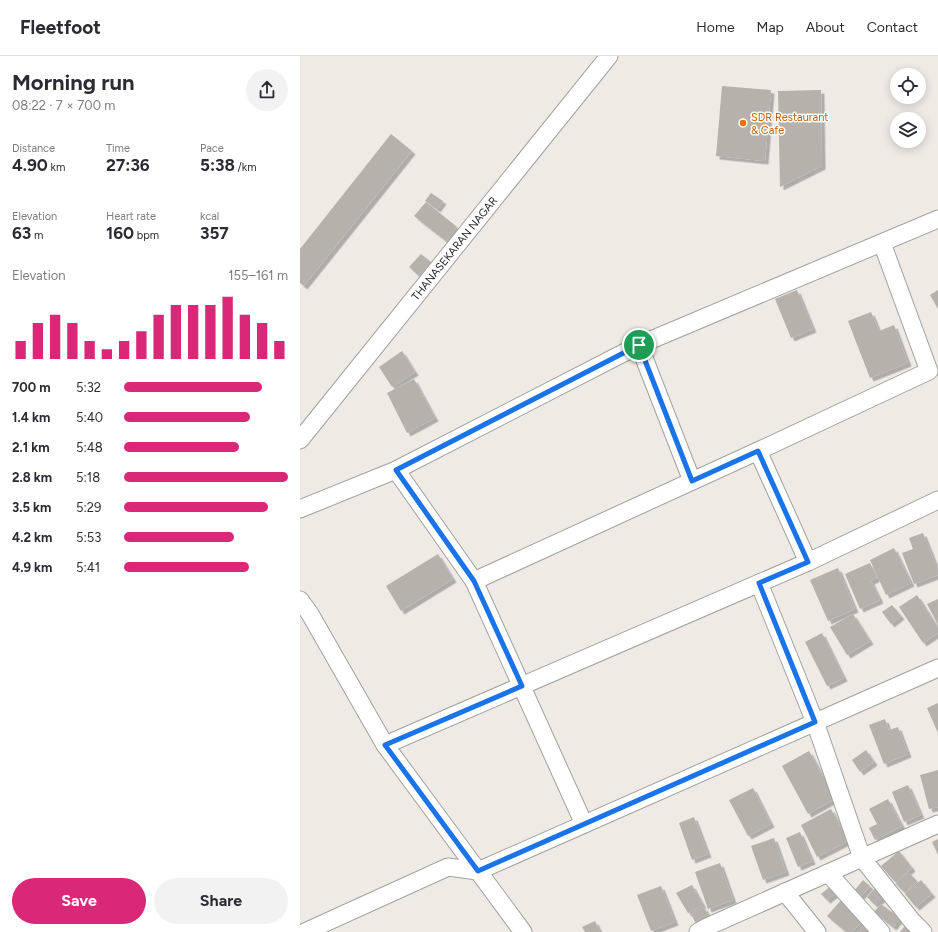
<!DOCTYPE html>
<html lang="en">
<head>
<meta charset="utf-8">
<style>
	:root { --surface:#fff; --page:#f2f2f3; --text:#2b2b33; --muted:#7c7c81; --line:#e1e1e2; --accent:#db2777 }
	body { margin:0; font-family:Figtree,sans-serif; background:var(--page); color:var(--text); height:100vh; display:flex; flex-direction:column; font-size:15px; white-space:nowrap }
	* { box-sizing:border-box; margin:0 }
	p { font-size:13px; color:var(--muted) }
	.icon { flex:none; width:22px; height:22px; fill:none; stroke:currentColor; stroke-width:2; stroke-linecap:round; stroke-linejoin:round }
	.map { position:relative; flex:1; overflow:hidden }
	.panel { display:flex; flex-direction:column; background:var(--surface); width:300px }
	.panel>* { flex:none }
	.controls { position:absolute; left:590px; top:12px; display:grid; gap:8px }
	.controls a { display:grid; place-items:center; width:36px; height:36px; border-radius:50%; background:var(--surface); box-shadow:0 2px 10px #0003; font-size:20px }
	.pin { position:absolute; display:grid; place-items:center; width:34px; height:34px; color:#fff; margin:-17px; border:2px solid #fff; border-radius:50%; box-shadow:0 1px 4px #0007 }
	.round { display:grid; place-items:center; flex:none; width:42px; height:42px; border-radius:21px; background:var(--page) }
	.headline { display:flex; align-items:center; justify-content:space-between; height:68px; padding:0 12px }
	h1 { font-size:22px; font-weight:700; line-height:30px }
	.metrics { display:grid; grid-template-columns:repeat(3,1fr); gap:6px; height:68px; padding:4px 12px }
	.metrics div { display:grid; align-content:center }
	.metrics b { font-size:17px; font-weight:700 }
	.metrics small { font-size:11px; font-weight:400 }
	.metrics p { font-size:11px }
	.chart { height:112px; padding:8px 12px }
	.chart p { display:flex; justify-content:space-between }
	.chart svg { width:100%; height:72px; margin-top:4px; stroke:var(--accent); stroke-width:6 }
	.button { display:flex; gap:8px; margin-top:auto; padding:8px 12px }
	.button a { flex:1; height:46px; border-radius:24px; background:var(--accent); color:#fff; font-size:16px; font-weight:700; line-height:46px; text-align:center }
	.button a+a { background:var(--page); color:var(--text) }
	ul { padding:0 12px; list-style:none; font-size:13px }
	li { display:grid; grid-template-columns:64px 48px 1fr; align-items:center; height:30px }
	li i { height:10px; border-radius:5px; background:var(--accent) }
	header { display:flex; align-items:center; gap:24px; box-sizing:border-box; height:56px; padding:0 20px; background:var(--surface); border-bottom:1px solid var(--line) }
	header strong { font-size:19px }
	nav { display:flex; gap:22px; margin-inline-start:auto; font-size:14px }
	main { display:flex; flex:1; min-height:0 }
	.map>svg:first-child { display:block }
	.building { fill:#b6b1aa; filter:url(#shadow) }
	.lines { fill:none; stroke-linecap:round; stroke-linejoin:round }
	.street-casing { stroke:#a1a1a1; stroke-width:19 }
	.street { stroke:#fff; stroke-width:17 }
	.route-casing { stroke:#fff; stroke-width:8 }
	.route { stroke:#1a73e8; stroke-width:5 }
	.food-dot { fill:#e8710a; stroke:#fff; stroke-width:1.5 }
	.labels { text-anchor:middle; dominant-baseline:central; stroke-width:3; stroke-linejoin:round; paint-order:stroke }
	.food-label { font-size:11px; fill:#c56008; stroke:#fff; text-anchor:start }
	.street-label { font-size:11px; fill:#1d1d1d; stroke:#fff }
</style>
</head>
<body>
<header>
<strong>Fleetfoot</strong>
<nav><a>Home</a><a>Map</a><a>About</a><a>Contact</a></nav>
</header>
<main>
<section class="panel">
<div class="headline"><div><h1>Morning run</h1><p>08:22 · 7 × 700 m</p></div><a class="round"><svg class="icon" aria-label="share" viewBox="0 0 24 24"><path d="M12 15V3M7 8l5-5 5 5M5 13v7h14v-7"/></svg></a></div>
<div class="metrics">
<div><p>Distance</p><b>4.90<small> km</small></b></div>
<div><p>Time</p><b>27:36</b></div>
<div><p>Pace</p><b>5:38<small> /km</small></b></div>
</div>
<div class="metrics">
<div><p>Elevation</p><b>63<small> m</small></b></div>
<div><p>Heart rate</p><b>160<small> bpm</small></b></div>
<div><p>kcal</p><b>357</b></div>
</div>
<div class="chart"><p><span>Elevation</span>155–161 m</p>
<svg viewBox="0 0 160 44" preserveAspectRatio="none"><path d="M5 44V33M15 44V22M25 44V17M35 44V22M45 44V33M55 44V38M65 44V33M75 44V27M85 44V17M95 44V11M105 44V11M115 44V11M125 44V6M135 44V17M145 44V22M155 44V33"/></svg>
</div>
<ul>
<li><b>700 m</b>5:32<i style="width:84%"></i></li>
<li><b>1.4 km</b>5:40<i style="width:77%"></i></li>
<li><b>2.1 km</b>5:48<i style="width:70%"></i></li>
<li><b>2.8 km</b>5:18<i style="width:100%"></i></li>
<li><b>3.5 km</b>5:29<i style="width:88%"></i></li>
<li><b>4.2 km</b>5:53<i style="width:67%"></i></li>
<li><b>4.9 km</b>5:41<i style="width:76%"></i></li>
</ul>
<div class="button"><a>Save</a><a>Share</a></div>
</section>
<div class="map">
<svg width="638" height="876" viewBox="0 0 638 876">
	<defs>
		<filter id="shadow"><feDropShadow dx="3.5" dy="3.5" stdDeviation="0" flood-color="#0004"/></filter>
	</defs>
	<rect width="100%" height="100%" fill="#edebe4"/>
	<g class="building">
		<path d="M422,30L471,34L465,105L416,100Z"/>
		<path d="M521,34L522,110L480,131L478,35Z"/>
		<path d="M91,78L112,95L4,230L0,227V193Z"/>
		<path d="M131,137L143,145L137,153L125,145Z"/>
		<path d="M126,146L157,171L146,185L114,160Z"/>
		<path d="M121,198L131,206L119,220L109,211Z"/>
		<path d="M497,234L513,273L491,282L475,243Z"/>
		<path d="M638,234V253L630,239Z"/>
		<path d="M571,256L579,275L594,269L608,307L570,322L548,265Z"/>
		<path d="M102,295L115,316L92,331L79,311Z"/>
		<path d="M114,323L135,362L107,377L87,337Z"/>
		<path d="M623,477L638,515V519L614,528L602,497L613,493L609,482Z"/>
		<path d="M594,492L611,527L586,539L570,504Z"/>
		<path d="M138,498L153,523L101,555L86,530Z"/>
		<path d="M570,507L577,522L571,525L580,544L560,553L545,518Z"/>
		<path d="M538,512L555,553L528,565L510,524Z"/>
		<path d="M617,539L638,572V577L623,587L599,551Z"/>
		<path d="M638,543V569L627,548Z"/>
		<path d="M592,549L601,560L591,568L582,556Z"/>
		<path d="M553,558L570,585L547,599L530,571Z"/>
		<path d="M522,577L544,622L527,630L505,586Z"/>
		<path d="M638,647V677L627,652Z"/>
		<path d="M585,663L589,674L598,671L608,698L584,708L569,669Z"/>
		<path d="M566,694L574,706L560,716L552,704Z"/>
		<path d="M509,695L535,743L508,758L482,710Z"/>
		<path d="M638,714V751L629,753L620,719Z"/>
		<path d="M608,729L621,759L604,766L592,736Z"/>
		<path d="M453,732L471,768L448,780L429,744Z"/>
		<path d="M588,743L602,770L575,784L569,772L577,768L569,753Z"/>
		<path d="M531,753L548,785L517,801L501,769Z"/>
		<path d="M394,761L408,798L392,804L379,767Z"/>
		<path d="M500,776L512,805L498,811L486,782Z"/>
		<path d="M474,782L486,816L463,824L451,790Z"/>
		<path d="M638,783V799L632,786Z"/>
		<path d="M599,795L612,812L595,826L581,810Z"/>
		<path d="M420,807L433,844L408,853L395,816Z"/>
		<path d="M608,816L617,825L605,837L596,828Z"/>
		<path d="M563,824L570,830L561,840L554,835Z"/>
		<path d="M621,824L632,838L616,851L605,838Z"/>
		<path d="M392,829L403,849L388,857L376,837Z"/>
		<path d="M361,830L375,866L351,875L337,839Z"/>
		<path d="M531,830L536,837L527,844L521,838Z"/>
		<path d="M575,832L584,840L575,849L567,841Z"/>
		<path d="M544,841L566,861L552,876H546L527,860Z"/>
		<path d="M581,848L600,862L593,871L574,856Z"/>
		<path d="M404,851L409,861L396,868L391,858Z"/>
		<path d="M295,865L300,876H285L282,871Z"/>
		<path d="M566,867L575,876H557Z"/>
		<path d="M607,867L618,876H600Z"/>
	</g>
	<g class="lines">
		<g class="street-casing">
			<g id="street">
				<path d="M339,289L392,425"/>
				<path id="s1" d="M0,384L309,0"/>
				<path d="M458,395L508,506"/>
				<path d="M96,414L174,525L284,768"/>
				<path d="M0,453L96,414L339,289L638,163"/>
				<path d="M174,525L458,395L629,315L582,187"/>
				<path d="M459,527L515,666L562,802L612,865L623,876"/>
				<path d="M0,544L10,558L85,689L223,876"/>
				<path d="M85,689L508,506L638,444"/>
				<path d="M528,817L581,876"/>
				<path d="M485,836L517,876"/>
				<path d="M5,876L148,811L178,815L638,612"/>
				<path d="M398,876L407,871L638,768"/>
			</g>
		</g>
		<use href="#street" class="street"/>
	</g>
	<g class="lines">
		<g class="route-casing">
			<path id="route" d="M339,289L392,425L458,395L508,506L459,527L515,666L178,815L85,689L222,630L174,525L96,414Z"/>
		</g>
		<use href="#route" class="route"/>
	</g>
	<circle class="food-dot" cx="443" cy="67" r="4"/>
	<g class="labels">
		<g class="food-label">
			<text x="451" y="61">SDR Restaurant<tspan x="451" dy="13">&amp; Cafe</tspan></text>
		</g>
		<g class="street-label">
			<text stroke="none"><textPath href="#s1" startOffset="246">THANASEKARAN NAGAR</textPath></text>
		</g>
	</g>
</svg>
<div class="controls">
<a><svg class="icon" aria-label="locate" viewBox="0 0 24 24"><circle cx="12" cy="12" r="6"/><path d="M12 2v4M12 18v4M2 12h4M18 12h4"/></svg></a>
<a><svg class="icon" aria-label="layers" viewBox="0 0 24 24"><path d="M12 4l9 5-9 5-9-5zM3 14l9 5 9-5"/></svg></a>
</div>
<div class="pin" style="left:339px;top:289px;background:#1e9e55"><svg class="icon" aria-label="arrive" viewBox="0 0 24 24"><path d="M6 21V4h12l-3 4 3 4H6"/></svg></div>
</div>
</main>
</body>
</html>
